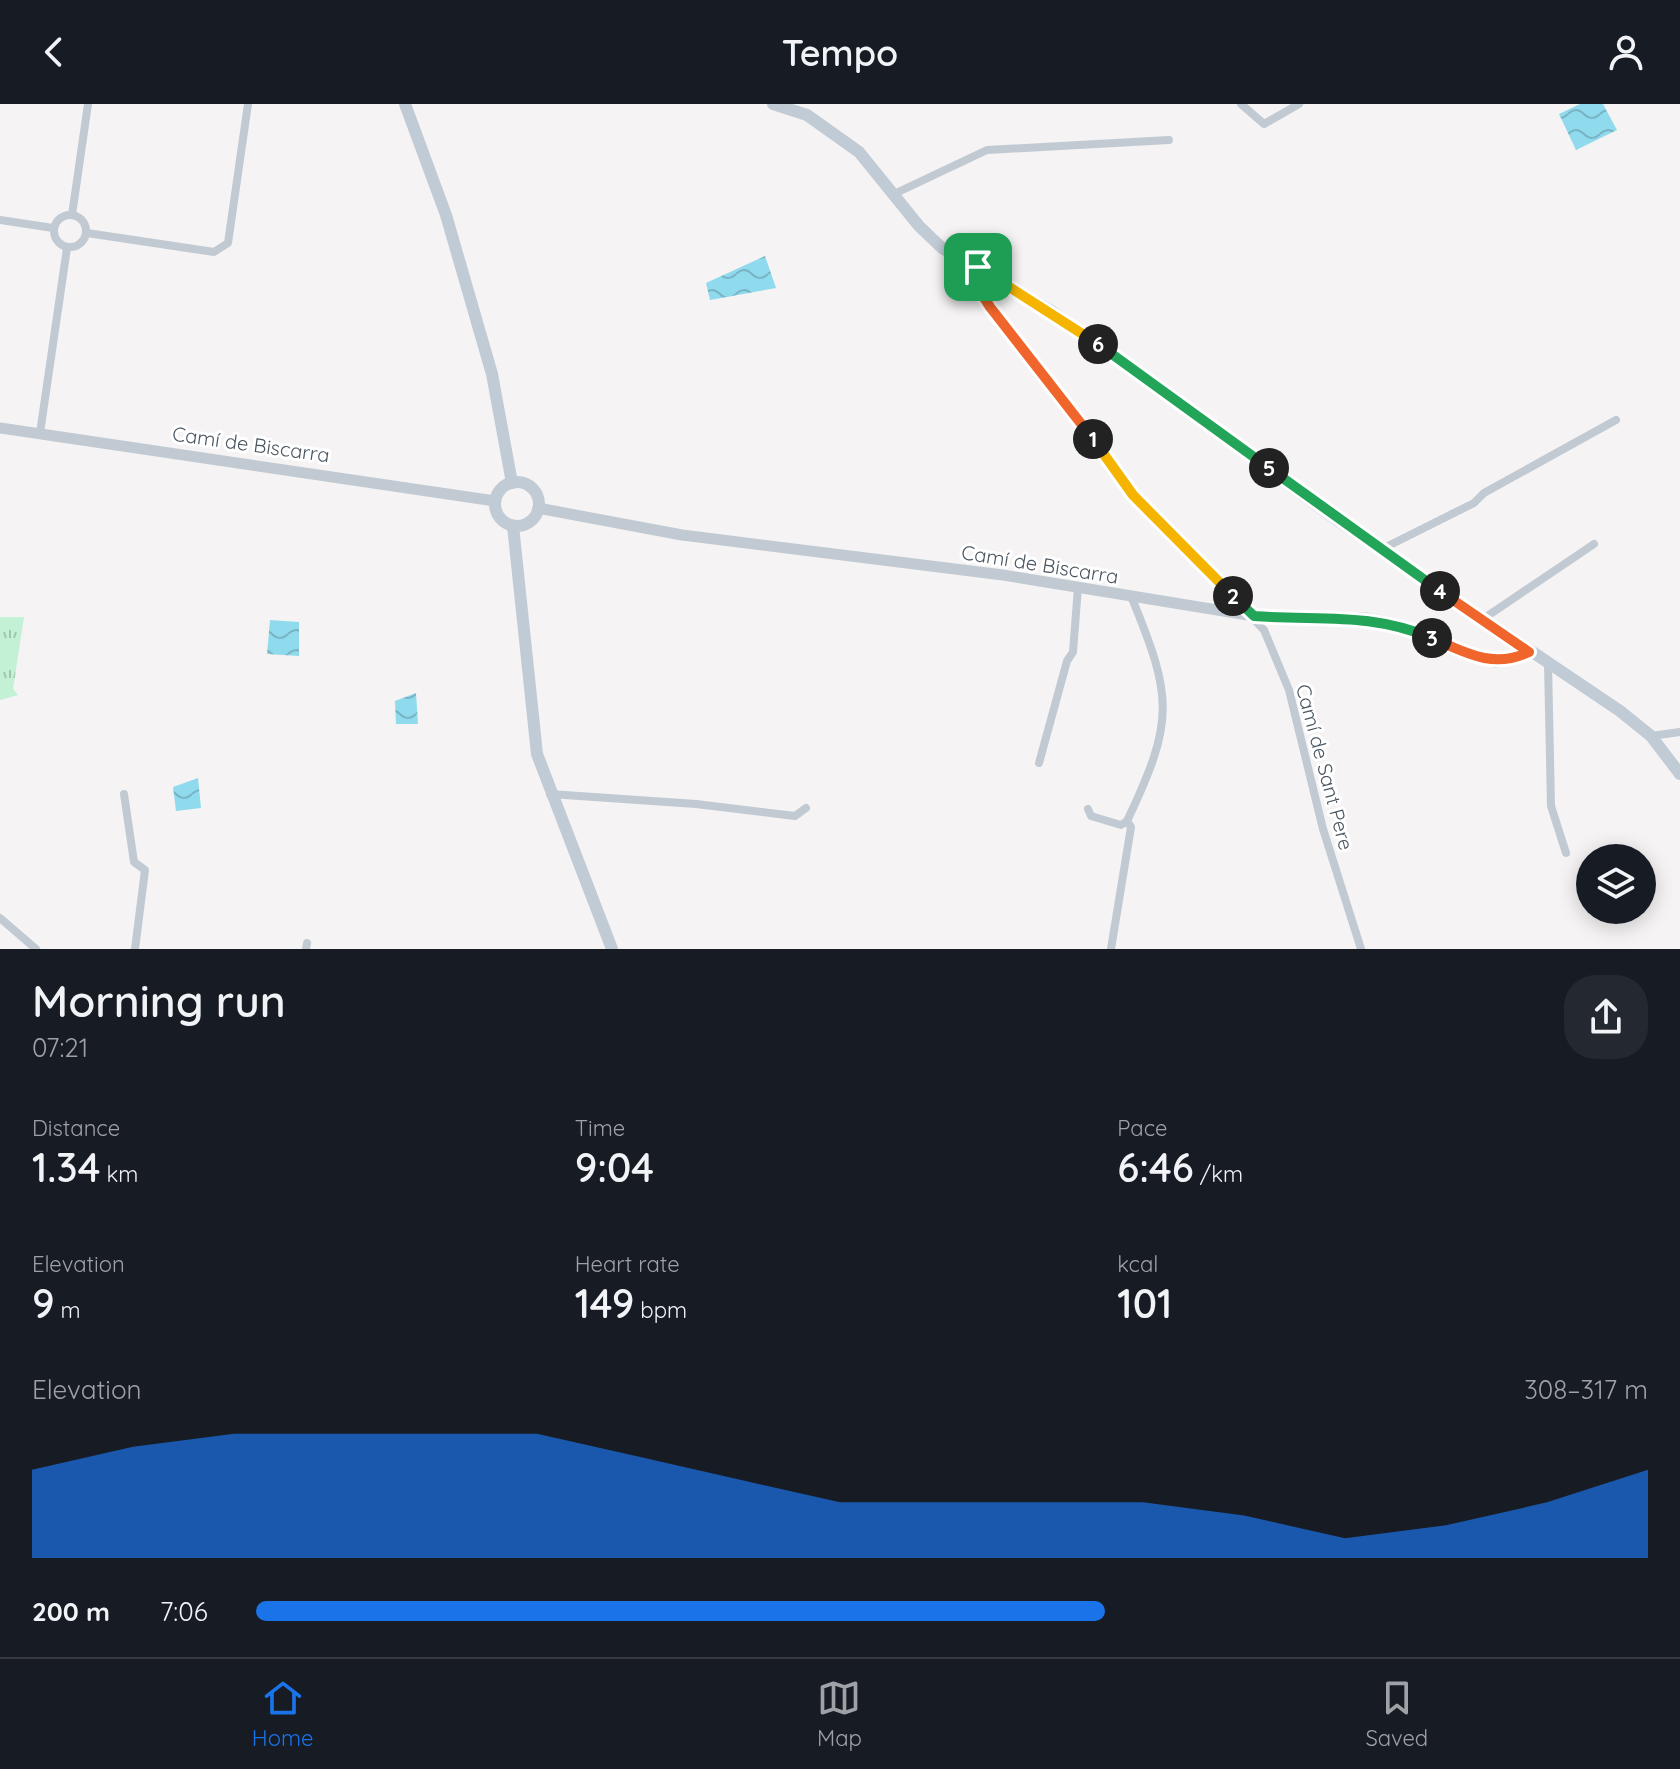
<!DOCTYPE html>
<html lang="en">
<head>
<meta charset="utf-8">
<style>
	:root { --surface:#171b24; --page:#242831; --text:#f1f3f6; --muted:#9ea1a6; --line:#363941; --accent:#1a73e8 }
	body { margin:0; font-family:Quicksand,sans-serif; background:var(--page); color:var(--text); height:100vh; display:flex; flex-direction:column; font-size:30px; white-space:nowrap }
	* { box-sizing:border-box; margin:0 }
	p { font-size:26px; color:var(--muted) }
	.icon { flex:none; width:44px; height:44px; fill:none; stroke:currentColor; stroke-width:2; stroke-linecap:round; stroke-linejoin:round }
	.map { position:relative; height:845px; overflow:hidden }
	.sheet { display:flex; flex-direction:column; background:var(--surface); flex:1 }
	.sheet>* { flex:none }
	.tools { position:absolute; left:1576px; top:740px; display:grid; gap:16px }
	.tools a { display:grid; place-items:center; width:80px; height:80px; border-radius:50%; background:var(--surface); box-shadow:0 4px 20px #0003; font-size:40px }
	.pin { position:absolute; display:grid; place-items:center; width:68px; height:68px; color:#fff; margin:-34px; border-radius:16px; box-shadow:0 4px 12px #0006 }
	.km { position:absolute; width:40px; height:40px; margin:-20px; border-radius:50%; background:#222; color:#fff; font-size:22px; line-height:40px; text-align:center }
	.round { display:grid; place-items:center; flex:none; width:84px; height:84px; border-radius:32px; background:var(--page) }
	.head { display:flex; align-items:center; justify-content:space-between; height:136px; padding:0 32px }
	h1 { font-size:44px; font-weight:600; line-height:60px }
	.figures { display:grid; grid-template-columns:repeat(3,1fr); gap:12px; height:136px; padding:8px 32px }
	.figures div { display:grid; align-content:center }
	.figures b { font-size:40px; font-weight:600 }
	.figures small { font-size:22px; font-weight:400 }
	.figures p { font-size:22px }
	.chart { height:224px; padding:16px 32px }
	.chart p { display:flex; justify-content:space-between }
	.chart svg { width:100%; height:144px; margin-top:8px; fill:var(--accent); opacity:.7 }
	ul { padding:0 32px; list-style:none; font-size:26px }
	li { display:grid; grid-template-columns:128px 96px 1fr; align-items:center; height:60px }
	li i { height:20px; border-radius:10px; background:var(--accent) }
	header { display:flex; justify-content:space-between; align-items:center; height:104px; padding:0 32px; background:var(--surface); font-size:36px; font-weight:600 }
	.dock { display:flex; justify-content:space-around; align-items:center; height:112px; border-top:2px solid var(--line); background:var(--surface); font-size:22px; color:var(--muted) }
	.dock a { display:grid; justify-items:center; gap:4px }
	.dock .active { color:var(--accent) }
	.map>svg:first-child { display:block }
	.grass { fill:url(#grass-tufts) }
	.water { fill:url(#water-waves) }
	.lines { fill:none; stroke-linecap:round; stroke-linejoin:round }
	.minor { stroke:#c1cad2; stroke-width:8 }
	.tertiary { stroke:#c1cad2; stroke-width:11 }
	.secondary { stroke:#c1cbd6; stroke-width:12 }
	.split-1-casing { stroke:#fff; stroke-width:16 }
	.split-2-casing { stroke:#fff; stroke-width:16 }
	.split-3-casing { stroke:#fff; stroke-width:16 }
	.split-4-casing { stroke:#fff; stroke-width:16 }
	.split-5-casing { stroke:#fff; stroke-width:16 }
	.split-6-casing { stroke:#fff; stroke-width:16 }
	.split-7-casing { stroke:#fff; stroke-width:16 }
	.split-1 { stroke:#f0652b; stroke-width:10 }
	.split-2 { stroke:#f5b400; stroke-width:10 }
	.split-3 { stroke:#22a559; stroke-width:10 }
	.split-4 { stroke:#f0652b; stroke-width:10 }
	.split-5 { stroke:#22a559; stroke-width:10 }
	.split-6 { stroke:#22a559; stroke-width:10 }
	.split-7 { stroke:#f5b400; stroke-width:10 }
	.labels { text-anchor:middle; dominant-baseline:central; stroke-width:6; stroke-linejoin:round; paint-order:stroke }
	.street-label { font-size:20px; fill:#4a5661; stroke:#fff }
</style>
</head>
<body>
<header><svg class="icon" aria-label="back" viewBox="0 0 24 24"><path d="M15 5l-7 7 7 7"/></svg>Tempo<svg class="icon" aria-label="person" viewBox="0 0 24 24"><circle cx="12" cy="8" r="4"/><path d="M4 21q1-7 8-7t8 7"/></svg></header>
<div class="map">
<svg width="1680" height="845" viewBox="0 0 1680 845">
	<defs>
		<pattern id="grass-tufts" width="24" height="20" patternUnits="userSpaceOnUse" patternTransform="scale(2)"><rect width="24" height="20" fill="#c3f1d5"/><path d="M3 7l-1-3M5 7V3M7 7l1-3M15 17l-1-3M17 17v-4M19 17l1-3" fill="none" stroke="#a0c6b0"/></pattern>
		<pattern id="water-waves" width="16" height="10" patternUnits="userSpaceOnUse" patternTransform="scale(2)"><rect width="16" height="10" fill="#90daee"/><path d="M0 5q4-4 8 0t8 0" fill="none" stroke="#78b4c4"/></pattern>
	</defs>
	<rect width="100%" height="100%" fill="#f5f3f3"/>
	<path class="grass" d="M0,513H24L13,585L18,591L0,596Z"/>
	<g class="water">
		<path d="M1580,0H1603L1617,26L1576,46L1559,10Z"/>
		<path d="M765,152L776,184L710,196L706,179Z"/>
		<path d="M270,516L299,518V552L267,550Z"/>
		<path d="M416,589L418,620H396L395,597Z"/>
		<path d="M198,674L201,704L176,707L173,683Z"/>
	</g>
	<g class="lines">
		<g class="minor">
			<path d="M1241,0L1264,20L1299,0"/>
			<path d="M894,90L987,46L1169,36"/>
			<circle cx="70" cy="127" r="16"/>
			<path d="M72,111L88,0"/>
			<path d="M0,116L53,124"/>
			<path d="M87,129L214,148L228,139L248,0"/>
			<path d="M978,163L980,187L990,203L1067,299L1133,391L1264,526L1289,586L1323,725L1361,845"/>
			<path d="M40,329L67,144"/>
			<path d="M1380,446L1474,399L1484,389L1616,316"/>
			<path d="M1483,515L1594,440"/>
			<path d="M1548,560L1551,702L1566,749"/>
			<path d="M1651,632L1680,628"/>
			<path d="M1039,659L1067,557L1073,548L1078,483"/>
			<path d="M124,690L134,758L145,766L135,845"/>
			<path d="M550,690L696,700L795,712L806,704"/>
			<path d="M1088,705L1091,712L1121,721L1127,717C1175,616 1173,594 1131,492"/>
			<path d="M0,814L36,845"/>
			<path d="M306,845L307,839"/>
			<path d="M1111,845L1131,723L1127,717"/>
		</g>
		<g class="tertiary">
			<path d="M0,324L495,397"/>
			<path d="M538,404L682,431L1003,471L1254,512L1366,514L1396,520L1495,558L1513,556L1529,548"/>
		</g>
		<g class="secondary">
			<path d="M405,0L446,111L492,270L512,379"/>
			<path d="M773,0L807,11L859,48L919,122L942,144L1053,208L1337,416L1620,607L1651,632L1680,670"/>
			<circle cx="517" cy="400" r="22"/>
			<path d="M513,422L537,650L612,845"/>
		</g>
	</g>
	<g class="lines">
		<g class="split-1-casing">
			<path id="split-1" d="M978,163L980,187L990,203L1093,335"/>
		</g>
		<g class="split-2-casing">
			<path id="split-2" d="M1093,335L1133,391L1233,492"/>
		</g>
		<g class="split-3-casing">
			<path id="split-3" d="M1233,492L1254,512C1321,517 1369,508 1432,534"/>
		</g>
		<g class="split-4-casing">
			<path id="split-4" d="M1432,534C1466,549 1493,565 1529,548L1440,487"/>
		</g>
		<g class="split-5-casing">
			<path id="split-5" d="M1269,364L1440,487"/>
		</g>
		<g class="split-6-casing">
			<path id="split-6" d="M1098,240L1269,364"/>
		</g>
		<g class="split-7-casing">
			<path id="split-7" d="M978,163L1098,240"/>
		</g>
		<use href="#split-1" class="split-1"/>
		<use href="#split-2" class="split-2"/>
		<use href="#split-3" class="split-3"/>
		<use href="#split-4" class="split-4"/>
		<use href="#split-5" class="split-5"/>
		<use href="#split-6" class="split-6"/>
		<use href="#split-7" class="split-7"/>
	</g>
	<g class="labels">
		<g class="street-label">
			<text transform="translate(251 340) rotate(8)">Camí de Biscarra</text>
			<text transform="translate(1040 460) rotate(9)">Camí de Biscarra</text>
			<text transform="translate(1325 663) rotate(75)">Camí de Sant Pere</text>
		</g>
	</g>
</svg>
<div class="tools">
<a><svg class="icon" aria-label="layers" viewBox="0 0 24 24"><path d="M12 4l9 5-9 5-9-5zM3 14l9 5 9-5"/></svg></a>
</div>
<div class="pin" style="left:978px;top:163px;background:#1e9e55"><svg class="icon" aria-label="arrive" viewBox="0 0 24 24"><path d="M6 21V4h12l-3 4 3 4H6"/></svg></div>
<b class="km" style="left:1093px;top:335px">1</b>
<b class="km" style="left:1233px;top:492px">2</b>
<b class="km" style="left:1432px;top:534px">3</b>
<b class="km" style="left:1440px;top:487px">4</b>
<b class="km" style="left:1269px;top:364px">5</b>
<b class="km" style="left:1098px;top:240px">6</b>
</div>
<section class="sheet">
<div class="head"><div><h1>Morning run</h1><p>07:21</p></div><a class="round"><svg class="icon" aria-label="share" viewBox="0 0 24 24"><path d="M12 15V3M7 8l5-5 5 5M5 13v7h14v-7"/></svg></a></div>
<div class="figures">
<div><p>Distance</p><b>1.34<small> km</small></b></div>
<div><p>Time</p><b>9:04</b></div>
<div><p>Pace</p><b>6:46<small> /km</small></b></div>
</div>
<div class="figures">
<div><p>Elevation</p><b>9<small> m</small></b></div>
<div><p>Heart rate</p><b>149<small> bpm</small></b></div>
<div><p>kcal</p><b>101</b></div>
</div>
<div class="chart"><p><span>Elevation</span>308–317 m</p>
<svg viewBox="0 0 160 44" preserveAspectRatio="none"><path d="M0 44V17L10 10L20 6L30 6L40 6L50 6L60 13L70 20L80 27L90 27L100 27L110 27L120 31L130 38L140 34L150 27L160 17V44z"/></svg>
</div>
<ul>
<li><b>200 m</b>7:06<i style="width:61%"></i></li>
</ul>
</section>
<nav class="dock">
<a class="active"><svg class="icon" aria-label="home" viewBox="0 0 24 24"><path d="M3 11l9-7 9 7M6 9v11h12V9"/></svg>Home</a>
<a><svg class="icon" aria-label="map" viewBox="0 0 24 24"><path d="M3 6l6-2 6 2 6-2v14l-6 2-6-2-6 2zM9 4v14M15 6v14"/></svg>Map</a>
<a><svg class="icon" aria-label="saved" viewBox="0 0 24 24"><path d="M7 4h10v16l-5-4-5 4z"/></svg>Saved</a>
</nav>
</body>
</html>
